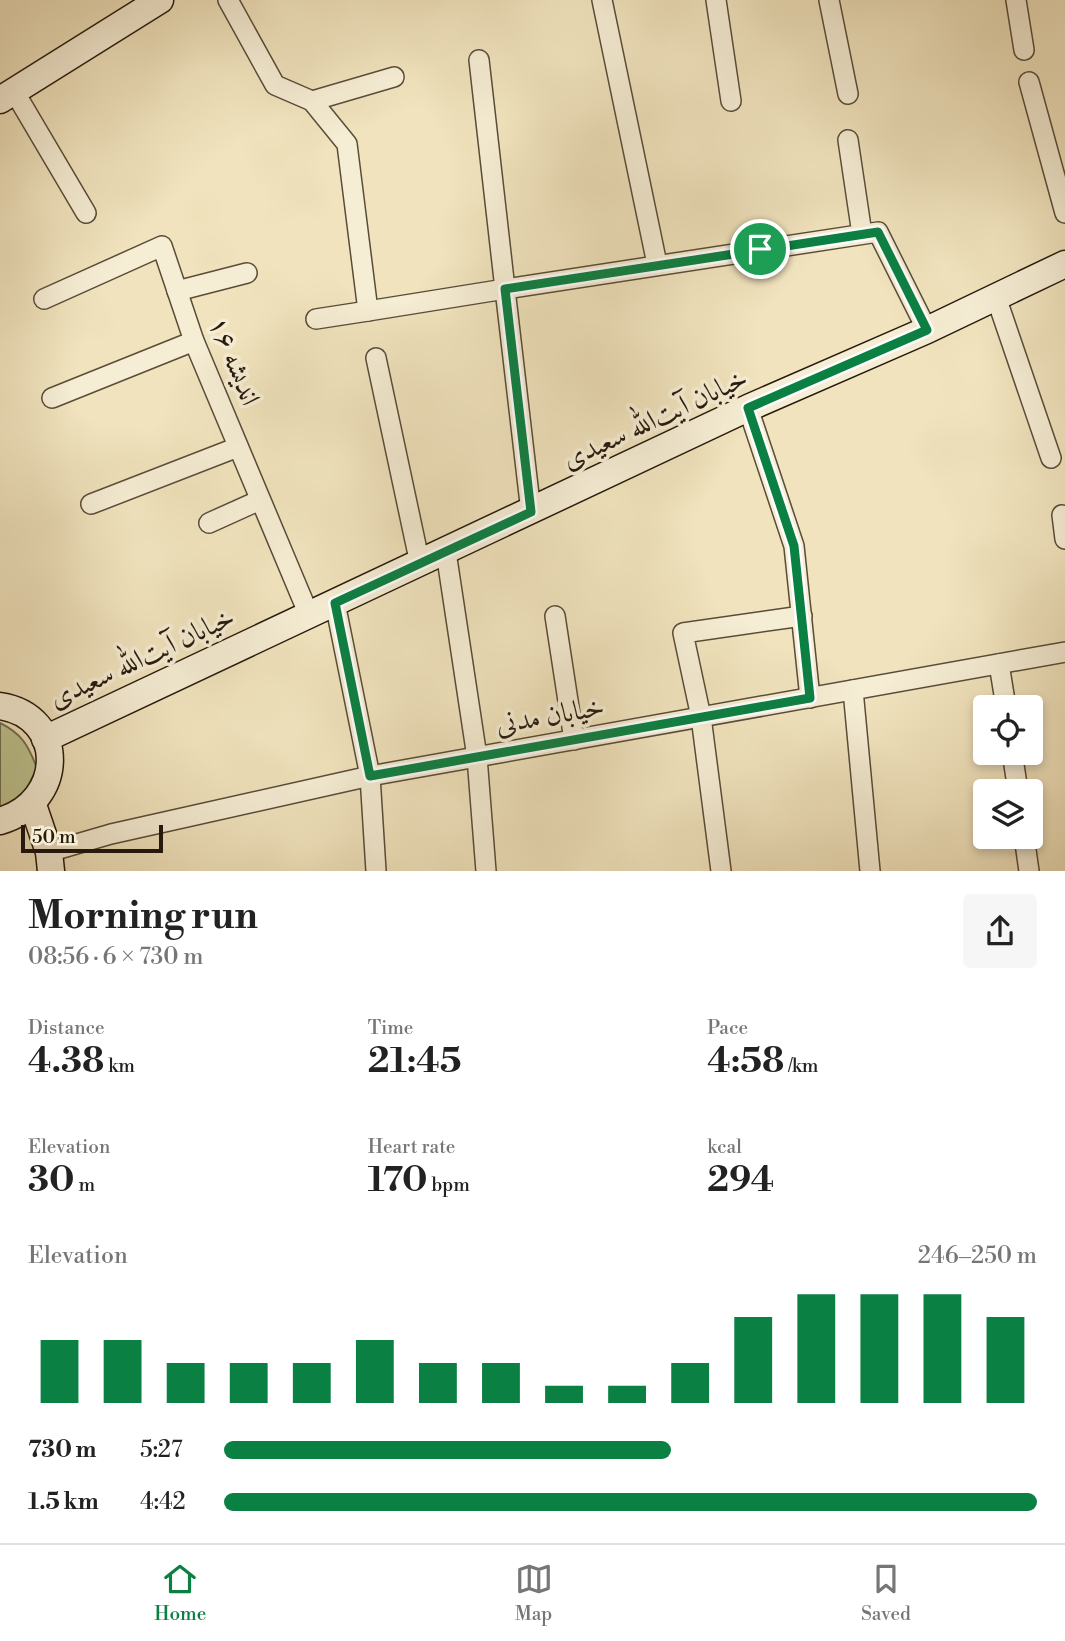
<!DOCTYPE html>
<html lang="en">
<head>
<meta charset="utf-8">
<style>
	:root { --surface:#fff; --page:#f6f6f6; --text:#222; --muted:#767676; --line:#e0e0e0; --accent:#0b8043 }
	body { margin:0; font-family:"Libre Bodoni",Amiri,serif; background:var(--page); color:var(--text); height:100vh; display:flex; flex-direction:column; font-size:26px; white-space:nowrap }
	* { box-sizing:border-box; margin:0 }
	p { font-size:23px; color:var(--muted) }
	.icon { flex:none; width:38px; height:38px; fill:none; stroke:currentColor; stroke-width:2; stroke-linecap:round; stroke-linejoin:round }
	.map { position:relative; height:871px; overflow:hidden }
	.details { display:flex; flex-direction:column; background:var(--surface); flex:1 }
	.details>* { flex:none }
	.controls { position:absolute; left:973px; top:695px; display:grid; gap:14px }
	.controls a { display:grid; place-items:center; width:70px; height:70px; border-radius:7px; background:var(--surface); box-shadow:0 4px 10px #0003; font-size:35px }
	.scale { position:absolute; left:21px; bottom:18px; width:142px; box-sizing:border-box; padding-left:7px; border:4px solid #271a0c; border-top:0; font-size:19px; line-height:24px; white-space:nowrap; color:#271a0c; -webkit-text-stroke:5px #f5edd4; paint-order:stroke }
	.pin { position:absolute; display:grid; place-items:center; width:60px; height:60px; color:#fff; margin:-30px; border:4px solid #fff; border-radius:50%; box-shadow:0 2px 7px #0007 }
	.round { display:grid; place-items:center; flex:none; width:74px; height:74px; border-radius:7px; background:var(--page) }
	.headline { display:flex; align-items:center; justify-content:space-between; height:119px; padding:0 28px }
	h1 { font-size:38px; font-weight:700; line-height:52px }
	.stats { display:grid; grid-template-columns:repeat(3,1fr); gap:10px; height:119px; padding:7px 28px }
	.stats div { display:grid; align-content:center }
	.stats b { font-size:35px; font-weight:700 }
	.stats small { font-size:19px; font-weight:400 }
	.stats p { font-size:19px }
	.chart { height:196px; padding:14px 28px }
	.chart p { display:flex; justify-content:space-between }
	.chart svg { width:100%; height:126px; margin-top:7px; stroke:var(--accent); stroke-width:6 }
	ul { padding:0 28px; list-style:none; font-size:23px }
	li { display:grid; grid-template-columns:112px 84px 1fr; align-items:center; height:52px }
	li i { height:18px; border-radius:9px; background:var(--accent) }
	.tab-bar { display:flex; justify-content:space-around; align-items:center; height:98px; border-top:2px solid var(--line); background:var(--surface); font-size:19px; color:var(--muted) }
	.tab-bar a { display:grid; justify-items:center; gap:4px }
	.tab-bar .selected { color:var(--accent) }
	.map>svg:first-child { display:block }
	.green { fill:#bdc38f; stroke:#726e4e; stroke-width:2 }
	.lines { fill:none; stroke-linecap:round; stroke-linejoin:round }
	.street-casing { stroke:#594c38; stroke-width:22 }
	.secondary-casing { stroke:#271a0c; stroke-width:29 }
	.street { stroke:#f5edd4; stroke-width:19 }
	.secondary { stroke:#f5edd4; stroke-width:26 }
	.route-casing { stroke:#fff; stroke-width:14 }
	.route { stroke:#0b8043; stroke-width:9 }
	.labels { text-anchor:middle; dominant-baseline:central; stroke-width:7; stroke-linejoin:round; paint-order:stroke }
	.street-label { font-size:28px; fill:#271a0c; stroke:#f5edd4 }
</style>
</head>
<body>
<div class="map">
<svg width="1065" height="871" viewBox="0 0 1065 871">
	<rect width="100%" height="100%" fill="#f0e3bd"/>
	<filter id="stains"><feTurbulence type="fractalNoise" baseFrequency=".00286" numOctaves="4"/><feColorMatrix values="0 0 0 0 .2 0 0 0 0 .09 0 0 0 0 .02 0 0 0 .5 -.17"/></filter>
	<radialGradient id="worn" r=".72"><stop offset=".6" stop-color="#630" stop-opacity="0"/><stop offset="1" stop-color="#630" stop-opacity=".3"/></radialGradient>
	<path class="green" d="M0,723C22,734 28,745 37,768C29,785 20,805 0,810Z"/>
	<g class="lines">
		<g class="street-casing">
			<g id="street">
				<path d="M228,0L275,85L312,101L347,144L368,311L505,289L531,512"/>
				<path d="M602,0L657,264"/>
				<path d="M716,0L731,101"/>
				<path d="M829,0L848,94"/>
				<path d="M1016,0L1024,50"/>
				<path d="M479,60L505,289L878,232L927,330"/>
				<path d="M1029,82L1065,213"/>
				<path d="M14,91L86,213"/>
				<path d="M312,101L394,77"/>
				<path d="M848,140L862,234"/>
				<path d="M177,291L247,273"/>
				<path d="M996,297L1051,458"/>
				<path d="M44,299L162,246L194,341L309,615"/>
				<path d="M316,319L368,311"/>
				<path d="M376,358L420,564"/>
				<path d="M52,398L194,341"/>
				<path d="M748,408L794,546L810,698"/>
				<path d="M91,504L238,447"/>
				<path d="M1062,515L1065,539"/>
				<path d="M209,523L260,500"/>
				<path d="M446,552L477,757L486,871"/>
				<path d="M335,603L370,776L376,871"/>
				<path d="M555,616L574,740"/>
				<path d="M999,664L1006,707"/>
				<path d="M853,690L870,871"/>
				<path d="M1012,752L1018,791"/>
				<path d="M1024,836L1029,871"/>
				<path d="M49,852L111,834L370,776L1065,652"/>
				<path d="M721,871L701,717L683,633L802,616"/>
			</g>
		</g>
		<g class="secondary-casing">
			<g id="secondary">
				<path d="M0,100L160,0"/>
				<path d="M0,706C67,716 66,802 0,821"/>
				<path d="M45,739L748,408L927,330L1065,264"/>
				<path d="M33,805L49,852L51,871"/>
			</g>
		</g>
		<use href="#street" class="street"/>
		<use href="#secondary" class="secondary"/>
	</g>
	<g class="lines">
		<g class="route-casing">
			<path id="route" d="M878,232L927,330L748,408L794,546L810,698L370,776L335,603L531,512L505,289Z"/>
		</g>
		<use href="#route" class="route"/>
	</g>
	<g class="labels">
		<g class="street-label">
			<text transform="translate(234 361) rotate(68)">اندیشه ۱۶</text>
			<text transform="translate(655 419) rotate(-25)">خیابان آیت‌الله سعیدی</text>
			<text transform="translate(142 658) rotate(-25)">خیابان آیت‌الله سعیدی</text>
			<text transform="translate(550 716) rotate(-10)">خیابان مدنی</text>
		</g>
	</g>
	<rect width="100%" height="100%" filter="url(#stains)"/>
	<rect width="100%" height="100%" fill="url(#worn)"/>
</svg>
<div class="controls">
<a><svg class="icon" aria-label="locate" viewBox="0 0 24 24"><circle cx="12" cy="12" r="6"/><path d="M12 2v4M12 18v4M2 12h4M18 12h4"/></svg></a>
<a><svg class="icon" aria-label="layers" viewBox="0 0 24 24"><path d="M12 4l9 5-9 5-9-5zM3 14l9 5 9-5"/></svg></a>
</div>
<div class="scale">50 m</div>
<div class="pin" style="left:760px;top:249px;background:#1e9e55"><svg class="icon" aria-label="arrive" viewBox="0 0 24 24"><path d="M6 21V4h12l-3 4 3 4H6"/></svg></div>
</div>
<section class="details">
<div class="headline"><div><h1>Morning run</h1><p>08:56 · 6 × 730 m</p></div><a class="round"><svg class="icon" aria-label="share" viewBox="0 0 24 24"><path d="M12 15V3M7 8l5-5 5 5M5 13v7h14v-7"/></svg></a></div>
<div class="stats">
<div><p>Distance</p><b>4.38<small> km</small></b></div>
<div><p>Time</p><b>21:45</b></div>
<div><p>Pace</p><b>4:58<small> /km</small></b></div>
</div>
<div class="stats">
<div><p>Elevation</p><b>30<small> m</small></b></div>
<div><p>Heart rate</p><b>170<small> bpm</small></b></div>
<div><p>kcal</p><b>294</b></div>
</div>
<div class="chart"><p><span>Elevation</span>246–250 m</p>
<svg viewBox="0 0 160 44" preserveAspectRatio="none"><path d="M5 44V22M15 44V22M25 44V30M35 44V30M45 44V30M55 44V22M65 44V30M75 44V30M85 44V38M95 44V38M105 44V30M115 44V14M125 44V6M135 44V6M145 44V6M155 44V14"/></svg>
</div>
<ul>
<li><b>730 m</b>5:27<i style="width:55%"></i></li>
<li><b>1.5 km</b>4:42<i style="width:100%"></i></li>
</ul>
</section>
<nav class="tab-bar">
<a class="selected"><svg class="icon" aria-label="home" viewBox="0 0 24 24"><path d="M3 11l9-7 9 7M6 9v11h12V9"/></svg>Home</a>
<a><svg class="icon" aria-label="map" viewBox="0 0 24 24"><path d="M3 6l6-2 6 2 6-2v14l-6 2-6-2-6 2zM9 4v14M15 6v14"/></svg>Map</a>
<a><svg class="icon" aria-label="saved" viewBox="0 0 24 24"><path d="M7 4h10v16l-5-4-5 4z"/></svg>Saved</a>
</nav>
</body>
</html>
